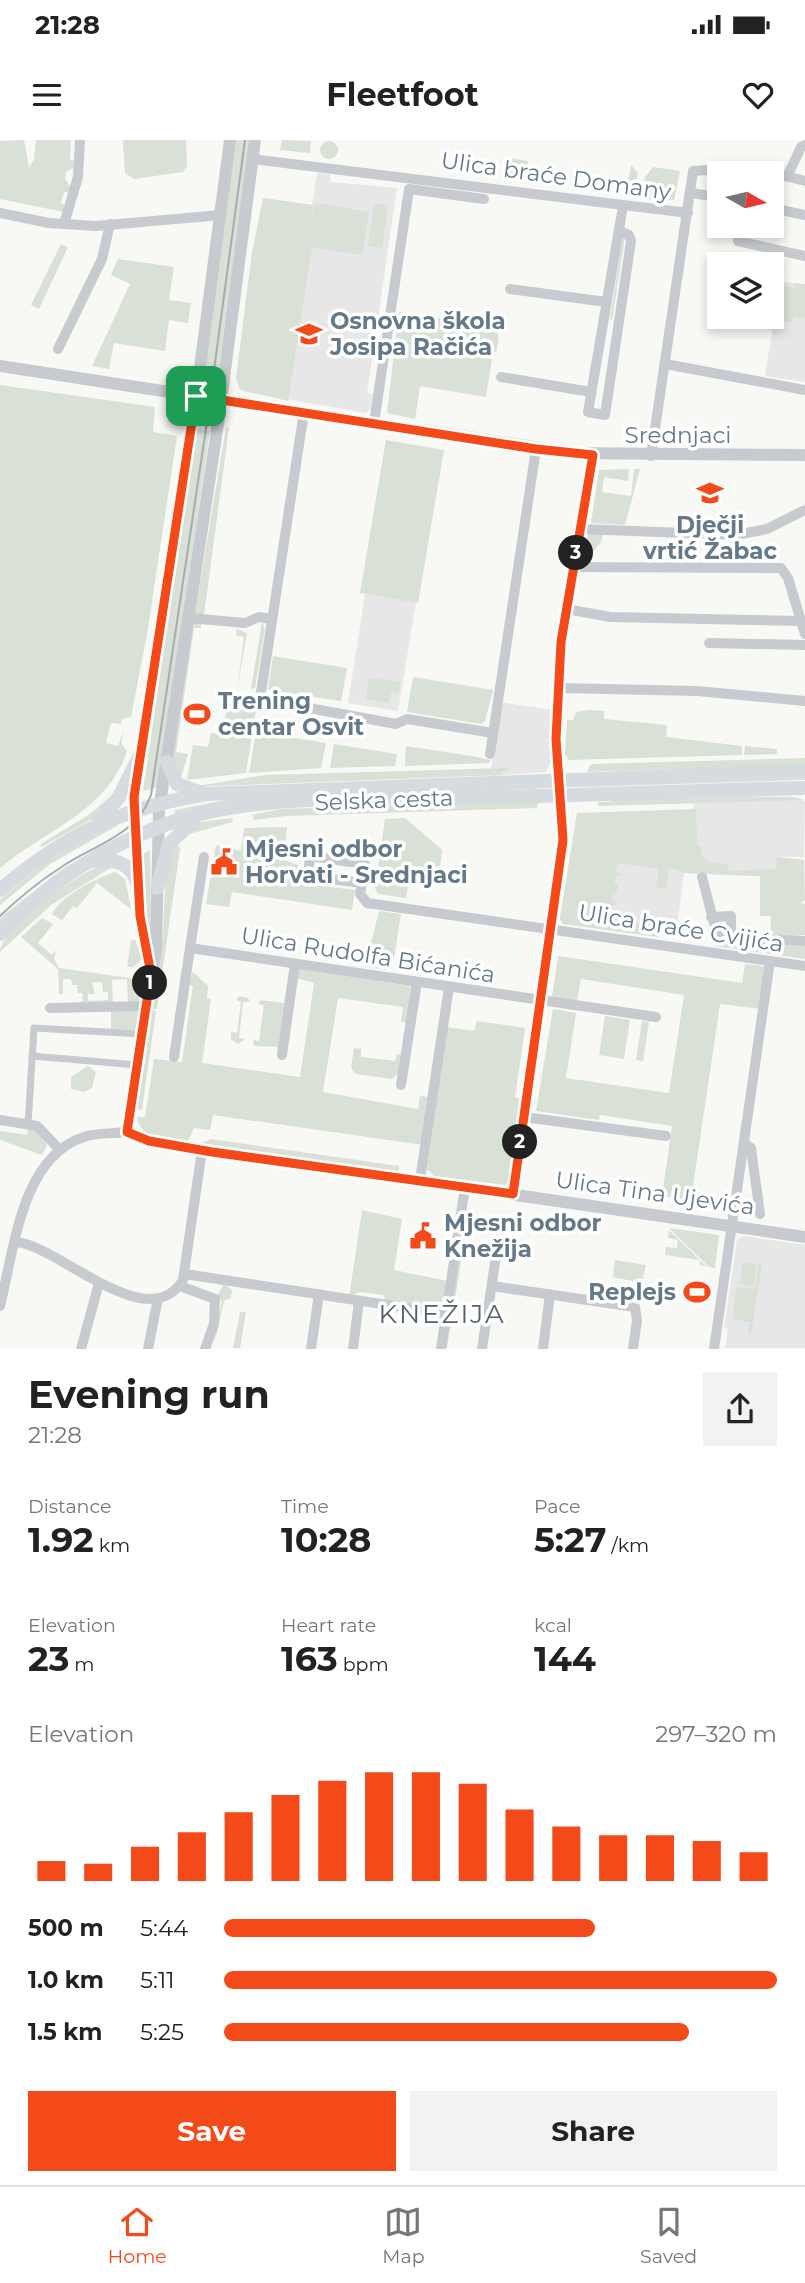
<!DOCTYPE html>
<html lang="en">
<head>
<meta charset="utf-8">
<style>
	:root { --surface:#fff; --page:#f2f2f2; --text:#222; --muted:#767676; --line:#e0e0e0; --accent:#f44919 }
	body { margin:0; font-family:Montserrat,sans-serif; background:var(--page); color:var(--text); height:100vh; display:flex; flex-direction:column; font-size:26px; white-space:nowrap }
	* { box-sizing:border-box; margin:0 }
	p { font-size:23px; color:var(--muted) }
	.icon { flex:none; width:38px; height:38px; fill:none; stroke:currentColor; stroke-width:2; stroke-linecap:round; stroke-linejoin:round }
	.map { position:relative; height:1209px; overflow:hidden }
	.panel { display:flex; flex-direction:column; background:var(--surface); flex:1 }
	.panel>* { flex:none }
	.needle { width:46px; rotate:98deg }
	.controls { position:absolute; left:707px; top:21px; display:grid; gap:14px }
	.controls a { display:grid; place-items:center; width:77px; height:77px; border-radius:0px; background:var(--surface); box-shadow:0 4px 10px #0003; font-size:35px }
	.pin { position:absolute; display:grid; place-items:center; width:60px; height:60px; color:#fff; margin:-30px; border-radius:14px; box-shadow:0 4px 10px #0006 }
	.km { position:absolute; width:35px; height:35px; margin:-18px; border-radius:50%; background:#222; color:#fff; font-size:19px; line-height:35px; text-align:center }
	.round { display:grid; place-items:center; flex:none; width:74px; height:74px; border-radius:0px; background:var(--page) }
	.head { display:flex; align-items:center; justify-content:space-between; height:119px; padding:0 28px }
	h1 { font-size:38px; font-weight:700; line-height:52px }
	.stats { display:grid; grid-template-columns:repeat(3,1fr); gap:10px; height:119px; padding:7px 28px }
	.stats div { display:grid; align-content:center }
	.stats b { font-size:35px; font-weight:700 }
	.stats small { font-size:19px; font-weight:400 }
	.stats p { font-size:19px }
	.chart { height:196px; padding:14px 28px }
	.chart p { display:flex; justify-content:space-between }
	.chart svg { width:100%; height:126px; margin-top:7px; stroke:var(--accent); stroke-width:6 }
	.button { display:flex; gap:14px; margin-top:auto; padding:14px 28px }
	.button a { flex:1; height:80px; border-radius:0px; background:var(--accent); color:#fff; font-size:28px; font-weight:700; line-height:80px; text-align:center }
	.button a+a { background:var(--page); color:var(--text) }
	ul { padding:0 28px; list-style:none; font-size:23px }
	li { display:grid; grid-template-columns:112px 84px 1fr; align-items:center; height:52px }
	li i { height:18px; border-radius:9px; background:var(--accent) }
	.status { display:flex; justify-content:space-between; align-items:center; height:49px; padding:0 35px; background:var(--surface); direction:ltr }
	.status svg { height:19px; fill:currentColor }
	header { display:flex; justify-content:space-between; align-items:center; height:91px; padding:0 28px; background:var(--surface); font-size:32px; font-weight:700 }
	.tabs { display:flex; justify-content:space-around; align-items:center; height:98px; border-top:2px solid var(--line); background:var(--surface); font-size:19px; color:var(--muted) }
	.tabs a { display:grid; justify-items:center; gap:4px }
	.tabs .current { color:var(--accent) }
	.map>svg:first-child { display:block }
	.built { fill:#e6e7e6 }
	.green { fill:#d9e0d5; fill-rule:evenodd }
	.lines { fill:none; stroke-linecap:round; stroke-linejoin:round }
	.pedestrian { stroke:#c7cbcf; stroke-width:7 }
	.minor { stroke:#c7cbcf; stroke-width:10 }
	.tertiary { stroke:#c7cbcf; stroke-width:12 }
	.secondary { stroke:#d6dbdf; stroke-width:14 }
	.tram { stroke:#a5acb2; stroke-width:2 }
	.route-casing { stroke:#fff; stroke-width:14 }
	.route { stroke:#f44919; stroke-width:9 }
	.labels { text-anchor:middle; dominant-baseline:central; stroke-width:7; stroke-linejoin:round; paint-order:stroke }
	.street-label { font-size:23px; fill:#647989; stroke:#fff }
	.poi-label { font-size:23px; font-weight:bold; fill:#647989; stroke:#fff; text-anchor:start }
	.quarter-label { font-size:26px; letter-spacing:2px; fill:#53626d; stroke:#fff }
</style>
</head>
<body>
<div class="status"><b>21:28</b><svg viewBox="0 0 49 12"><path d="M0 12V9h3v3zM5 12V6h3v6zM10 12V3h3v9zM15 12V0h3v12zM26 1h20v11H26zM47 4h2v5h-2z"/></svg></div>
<header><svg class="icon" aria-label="menu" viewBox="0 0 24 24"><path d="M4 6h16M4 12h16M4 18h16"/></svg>Fleetfoot<svg class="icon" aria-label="heart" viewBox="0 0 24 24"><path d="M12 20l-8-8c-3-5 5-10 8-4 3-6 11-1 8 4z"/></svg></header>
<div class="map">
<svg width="805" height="1209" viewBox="0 0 805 1209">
	<rect width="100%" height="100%" fill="#f8f8f5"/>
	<g class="built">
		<path d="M317,33L330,34L331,42L397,48L367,253L373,254L371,268L366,273L247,252L239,248L236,239L252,113L263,58L312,65Z"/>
		<path d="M780,141L805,145V242L765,236Z"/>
		<path d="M365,454L416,462L398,571L348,563Z"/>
		<path d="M500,562L553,570L552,619L546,632L490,636Z"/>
		<path d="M695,656L801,659L805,662L804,717H777L776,737L684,733L676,793L563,784L560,779L576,679L692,675Z"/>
		<path d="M743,1096L805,1105V1208H725L728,1189L724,1188L737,1100Z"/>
	</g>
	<g class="green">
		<path d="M24,0L29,27L34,20L36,0H71L70,20L77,21L75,27L66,32L65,39L72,49L71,53L64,52L61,63L67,65L64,72L0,59V1Z"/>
		<path d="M123,0H186L187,26L183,32L134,39L125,33Z"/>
		<path d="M235,0H250L219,227L206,225Z"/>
		<path d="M282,0L311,1L310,13L280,10Z"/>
		<circle cx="329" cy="10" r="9"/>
		<path d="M508,18L528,21L527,34L507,32Z"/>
		<path d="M631,25L638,33L634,53L626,52Z"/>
		<path d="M653,27L680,31L674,60L642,59L645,37Z"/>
		<path d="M263,58L313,65L311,86L315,63L369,72L362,115L312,107L288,261L241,250L236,239L252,113Z"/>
		<path d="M374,63L388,65L382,108L368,106Z"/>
		<path d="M623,96L625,97L612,180L610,179Z"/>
		<path d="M61,104L68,107L39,169L31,165Z"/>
		<path d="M118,119L174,127L169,160L191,163L188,183L169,180L165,211L114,203L109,229L92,226L130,144L111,135Z"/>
		<path d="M772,137L780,138L779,145L794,148L795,143L805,144V178L793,176L792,182L773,178L772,184L761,182L762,177H772Z"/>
		<path d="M399,172L484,185L490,182C500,194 500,196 496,212H493L486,257L420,246L415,279L387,273Z"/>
		<path d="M0,245L155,267L153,292L177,296L147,494L131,577L122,579L121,584L111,583L106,603L118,606L124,590L121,603L127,611C108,671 45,690 0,728Z"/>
		<path d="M425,284L567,306V308L424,286Z"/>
		<path d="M226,287L229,288L204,475L195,474Z"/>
		<path d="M196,289L210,291L158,647L143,651Z"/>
		<path d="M386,300L444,310L418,463L360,453Z"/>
		<path d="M629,329L628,341L604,337L602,352L631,356L634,329H640L625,385L591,383L599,330Z"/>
		<path d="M588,393H603L601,402L582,425Z"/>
		<path d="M195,482L201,484V488H194L176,612L188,614L181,637L171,626L192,485Z"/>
		<path d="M262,482L265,489L255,548L251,549Z"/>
		<path d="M237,489L247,493L237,550L244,497L236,495Z"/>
		<path d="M273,516L347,528L341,561L268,550Z"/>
		<path d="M413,537L493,550L485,581L481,584L407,572Z"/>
		<path d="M369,538L400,542L399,553L391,552L389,563L366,559Z"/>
		<path d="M234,557L257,563L246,633L187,640L193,605L208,607L211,593L223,594L227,563Z"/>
		<path d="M590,570L604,571V579L667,585L666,597L742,606V615L569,620L565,614L567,580H573L576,572Z"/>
		<path d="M256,592L326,603L321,628L249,633Z"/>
		<path d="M334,604L397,614L395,626L330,628Z"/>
		<path d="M406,606L478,617L490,620L489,623L405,626Z"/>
		<path d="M745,606L777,609V614L744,615Z"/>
		<path d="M805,618V625L587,632L591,624Z"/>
		<path d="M508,628L509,631H501V635L191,647L266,635Z"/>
		<path d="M805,638V640L586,647V645Z"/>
		<path d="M537,646V649L327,655L174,678L175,670L230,659Z"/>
		<path d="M111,656L92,679L41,707V704L90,674Z"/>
		<path d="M716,656L795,657L803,660L598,666V662H611L612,659Z"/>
		<path d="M538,661L537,668L286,676L254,680L252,675L281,669Z"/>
		<path d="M696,669L697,706H700L702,716L710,723L728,724V731L776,729L777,717L804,720L805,760L800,763L805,764V795L770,797L771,776H760V736L684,733L669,728L666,748L656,747L659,729L618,723L616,732L620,733V736H616L614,744L618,745L617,753H613L612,760L616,762V765H612L607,776L659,786L658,797L563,784L560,779L577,673Z"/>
		<path d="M232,678L233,682L178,697L201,682Z"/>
		<path d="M405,678L442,710L438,744L409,740L406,758L378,754L375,748L385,679Z"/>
		<path d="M120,684L50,724L0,765V760C36,728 74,699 120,684Z"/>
		<path d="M287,687L284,720L298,725V743L355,750L352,770L232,752L229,767L206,764L216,705L241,711L244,688Z"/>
		<path d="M119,697L58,733L0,785V778L62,729Z"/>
		<path d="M178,705L180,709L157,869H152L163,793L166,724L169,711Z"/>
		<path d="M150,710L151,792L149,796L141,715Z"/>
		<path d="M117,724L51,765L0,812C0,790 79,732 101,726C106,725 112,725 117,724Z"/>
		<path d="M115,732L125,739L131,769L97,743L77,768L73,766L62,780L52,774C63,755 95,738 115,732Z"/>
		<path d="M379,771L401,774L394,818L388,817L387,830L369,827L366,823Z"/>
		<path d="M42,778L53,784L38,803L52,815L56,810L54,819L59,828L137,839L141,847L139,862L128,863L127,839L112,840L113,863L73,864L83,861L82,853H78L77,845H72L71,839H63V854H59L58,829L21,797ZM92,842H102L103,852H108V860L88,861V854H95Z"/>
		<path d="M131,800H135L142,819L133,827H127Z"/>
		<path d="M716,803L805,806V819L715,806Z"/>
		<path d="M558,816L742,843L745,824L767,827L761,869L720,864L691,1060L662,1056L672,986L600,975L599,980L536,971L553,869L576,873L566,938L669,953L684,855L581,839L577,861L552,857Z"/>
		<path d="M299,829L411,846L407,883L401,882L403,867L338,858L323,952L418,969L420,956L429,957L423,1005L213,975L210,990L194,988L188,1001C169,998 141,1001 137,977H145L154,919L182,922L193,846L187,844L193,832L208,846L207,858L211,859L202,923L300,937L314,843L296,838Z"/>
		<path d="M239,856L248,858L250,862H243L239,898L245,899L238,904L231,899V892L237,893L241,862L236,860Z"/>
		<path d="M261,860L284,863L285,866L279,907L254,906L253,900L259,901L264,865L258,864Z"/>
		<path d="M111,868H139L136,890L111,889Z"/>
		<path d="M152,870L156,871L142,969L137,970Z"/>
		<path d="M605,876L630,880L624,919L599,915Z"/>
		<path d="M477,881L525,888L515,957L521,959L510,1041L505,1045L434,1036L427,1029L447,887L474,891Z"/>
		<path d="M642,881L649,882L643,921L636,920Z"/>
		<path d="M354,908L361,909V917L395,921L397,914L402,915L399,933L392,939L356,934L351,928Z"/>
		<path d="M88,926L96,932L92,948L84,952L71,949V937Z"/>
		<path d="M28,989L37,992L47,1005L42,1015L0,1000V991L27,995Z"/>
		<path d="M211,999L399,1026V1032L202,1003Z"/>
		<path d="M362,1070L402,1079L394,1130L447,1141L442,1170L386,1161L383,1155L360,1152L349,1157Z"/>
		<path d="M669,1088L719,1095L715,1128L709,1127Z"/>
		<path d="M464,1090L466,1091L447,1208H445Z"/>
		<path d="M669,1090L707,1127L700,1125V1120L665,1115L666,1107L677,1108L678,1100L668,1098Z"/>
		<path d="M615,1120L646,1125L642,1143L613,1137Z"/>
		<path d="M743,1122L756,1124L754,1146L740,1144Z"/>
		<path d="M759,1124H762L751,1194H748L750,1182L733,1179L736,1147L755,1149Z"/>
		<path d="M224,1144L232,1150L231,1158L224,1161L214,1205L222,1161L217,1156Z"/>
		<path d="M240,1172H246L240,1208H233Z"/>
	</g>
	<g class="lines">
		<g class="pedestrian">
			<path d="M32,916L137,925"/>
			<path d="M28,984L34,888L142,894"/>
		</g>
		<g class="minor">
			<path d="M252,19L688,73"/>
			<path d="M788,35L801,7L805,5"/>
			<path d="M690,53L719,57"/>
			<path d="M772,68L805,75"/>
			<path d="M0,73L49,83L96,86L221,75"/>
			<path d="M64,84L78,37L80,0"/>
			<path d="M737,86L738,101L805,116"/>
			<path d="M619,91L629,95L631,101L605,275L588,272L623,66"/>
			<path d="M510,149L606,162"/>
			<path d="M58,209L102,119L110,84"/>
			<path d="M665,224L805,250"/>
			<path d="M501,237L591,252"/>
			<path d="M304,272L260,559L396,584L407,579L493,593"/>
			<path d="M374,283L409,49L484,59"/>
			<path d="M651,316L693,31L750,27L805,41"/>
			<path d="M581,389L736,395L767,389L805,370"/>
			<path d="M572,427L781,428L788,438L805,494"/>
			<path d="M566,469L610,477L801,481"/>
			<path d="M189,478L245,483L259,477L271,479"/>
			<path d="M709,503L805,505"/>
			<path d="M559,548L697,551L805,561"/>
			<path d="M490,614L536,309"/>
			<path d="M204,717L190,808L656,877"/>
			<path d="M702,737L718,798L805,801"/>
			<path d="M362,743L308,736L310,716L365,724L360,754L367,763L805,826"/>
			<path d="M711,777L731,776V798"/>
			<path d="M50,868L146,866"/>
			<path d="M282,915L295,824"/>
			<path d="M174,917L190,808"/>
			<path d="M401,945L417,842"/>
			<path d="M524,977L666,996"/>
			<path d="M0,980L37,986L60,1010"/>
			<path d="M745,1004L751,1008L760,1074"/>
			<path d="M420,1040L449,847"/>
			<path d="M513,1053L563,700L556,599L561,502L593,315"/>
			<path d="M16,1102C58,1105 148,1198 183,1140L202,1010"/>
			<path d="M185,1134L447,1174"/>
			<path d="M180,1146L215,1159L214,1184L205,1209"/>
			<path d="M492,1146L635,1167L637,1180L633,1209"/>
			<path d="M0,1166C14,1111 21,1017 84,997C98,992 113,994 127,992"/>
			<path d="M81,1209L99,1143"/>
			<path d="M148,1209L158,1158"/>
			<path d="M311,1209L319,1154"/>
			<path d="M353,1209L359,1161"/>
			<path d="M441,1209L465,1047"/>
			<path d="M482,1209L498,1103"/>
			<path d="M543,1209L550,1154"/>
			<path d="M714,1209L770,821"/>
		</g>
		<g class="tertiary">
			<path d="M255,0L218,284L159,670L156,808L127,992L149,1001L212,1011L805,1097"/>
			<path d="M0,226L565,313L805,315"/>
			<path d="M150,831L140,776L134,657L193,280L230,0"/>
		</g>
		<g class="secondary">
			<path d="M167,622L177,644L202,653"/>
			<path d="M98,682L119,657L140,615"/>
			<path d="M95,721C116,719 132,723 138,745"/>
			<path d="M157,748L169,704L193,681"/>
			<path d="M0,750C65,694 122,668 207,654L805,631"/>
			<path d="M0,794C57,732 140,684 223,669C307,654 412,659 498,657C600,655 703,650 805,648"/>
		</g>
		<path class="tram" d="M0,776C19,758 38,742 60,728C93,705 137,696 151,655L207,282L245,0"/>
	</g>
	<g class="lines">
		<g class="route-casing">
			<path id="route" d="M196,256L536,309L593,315L561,502L556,599L563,700L513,1054L212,1012L149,1001L127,992L151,834L140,776L134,657Z"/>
		</g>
		<use href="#route" class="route"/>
	</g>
	<defs>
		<g id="school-bare" transform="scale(2.1)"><path d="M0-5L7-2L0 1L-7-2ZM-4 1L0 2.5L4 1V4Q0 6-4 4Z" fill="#f44919" stroke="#fff" stroke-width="2.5" paint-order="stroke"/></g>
		<g id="stadium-bare" transform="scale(2.1)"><path d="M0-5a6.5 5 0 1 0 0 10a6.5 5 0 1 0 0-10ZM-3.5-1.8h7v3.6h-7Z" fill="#f44919" stroke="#fff" stroke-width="2.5" paint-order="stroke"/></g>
		<g id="civic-bare" transform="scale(2.1)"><path d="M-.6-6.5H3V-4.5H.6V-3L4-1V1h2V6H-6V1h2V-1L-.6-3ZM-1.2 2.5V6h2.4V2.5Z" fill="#f44919" stroke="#fff" stroke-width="2.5" paint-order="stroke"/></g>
	</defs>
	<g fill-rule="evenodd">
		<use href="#school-bare" x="309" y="194"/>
		<use href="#school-bare" x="710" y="353"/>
		<use href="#stadium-bare" x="197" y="574"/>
		<use href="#civic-bare" x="224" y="722"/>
		<use href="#civic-bare" x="423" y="1096"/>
		<use href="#stadium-bare" x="697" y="1152"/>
	</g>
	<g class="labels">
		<g class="street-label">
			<text transform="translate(556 36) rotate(8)">Ulica braće Domany</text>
			<text x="678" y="295">Srednjaci</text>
			<text transform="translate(384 660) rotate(-2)">Selska cesta</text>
			<text transform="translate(681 788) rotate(9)">Ulica braće Cvijića</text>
			<text transform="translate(368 815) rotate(9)">Ulica Rudolfa Bićanića</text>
			<text transform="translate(655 1053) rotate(8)">Ulica Tina Ujevića</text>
		</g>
		<g class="poi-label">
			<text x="330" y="181">Osnovna škola<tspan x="330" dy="26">Josipa Račića</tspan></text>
			<text x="710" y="385" text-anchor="middle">Dječji<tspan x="710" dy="26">vrtić Žabac</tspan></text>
			<text x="218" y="561">Trening<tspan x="218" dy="26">centar Osvit</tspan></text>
			<text x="245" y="709">Mjesni odbor<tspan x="245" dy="26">Horvati - Srednjaci</tspan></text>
			<text x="444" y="1083">Mjesni odbor<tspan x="444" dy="26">Knežija</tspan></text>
			<text x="676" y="1152" text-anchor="end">Replejs</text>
		</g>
		<g class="quarter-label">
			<text x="442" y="1174">KNEŽIJA</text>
		</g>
	</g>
</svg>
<div class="controls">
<a><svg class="needle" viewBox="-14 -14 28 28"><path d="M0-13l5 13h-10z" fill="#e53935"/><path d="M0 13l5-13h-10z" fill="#767676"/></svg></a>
<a><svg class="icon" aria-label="layers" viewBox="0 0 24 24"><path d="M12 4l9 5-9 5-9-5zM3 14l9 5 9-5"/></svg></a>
</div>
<div class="pin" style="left:196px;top:256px;background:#1e9e55"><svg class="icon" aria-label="arrive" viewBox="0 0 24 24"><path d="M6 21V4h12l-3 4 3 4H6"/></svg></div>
<b class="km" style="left:150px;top:843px">1</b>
<b class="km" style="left:520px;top:1002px">2</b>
<b class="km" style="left:576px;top:413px">3</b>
</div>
<section class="panel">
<div class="head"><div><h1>Evening run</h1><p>21:28</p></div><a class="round"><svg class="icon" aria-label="share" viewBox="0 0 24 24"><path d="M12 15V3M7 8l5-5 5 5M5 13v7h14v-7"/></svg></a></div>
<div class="stats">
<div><p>Distance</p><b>1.92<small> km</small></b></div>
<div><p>Time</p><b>10:28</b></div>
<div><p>Pace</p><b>5:27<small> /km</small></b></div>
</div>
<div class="stats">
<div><p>Elevation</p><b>23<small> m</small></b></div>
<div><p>Heart rate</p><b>163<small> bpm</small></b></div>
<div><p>kcal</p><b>144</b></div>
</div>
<div class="chart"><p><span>Elevation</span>297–320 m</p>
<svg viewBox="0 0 160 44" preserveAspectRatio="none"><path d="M5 44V37M15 44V38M25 44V32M35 44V27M45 44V20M55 44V14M65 44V9M75 44V6M85 44V6M95 44V10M105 44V19M115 44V25M125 44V28M135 44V28M145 44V30M155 44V34"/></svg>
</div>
<ul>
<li><b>500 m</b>5:44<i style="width:67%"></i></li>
<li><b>1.0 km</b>5:11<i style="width:100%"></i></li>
<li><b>1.5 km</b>5:25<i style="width:84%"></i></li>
</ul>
<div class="button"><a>Save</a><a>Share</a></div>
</section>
<nav class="tabs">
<a class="current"><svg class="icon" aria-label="home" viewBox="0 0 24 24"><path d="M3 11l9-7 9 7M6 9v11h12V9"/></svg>Home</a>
<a><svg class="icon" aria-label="map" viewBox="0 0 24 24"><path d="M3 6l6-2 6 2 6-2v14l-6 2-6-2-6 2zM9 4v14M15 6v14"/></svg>Map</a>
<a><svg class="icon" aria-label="saved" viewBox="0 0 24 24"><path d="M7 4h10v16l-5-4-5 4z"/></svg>Saved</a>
</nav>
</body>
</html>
